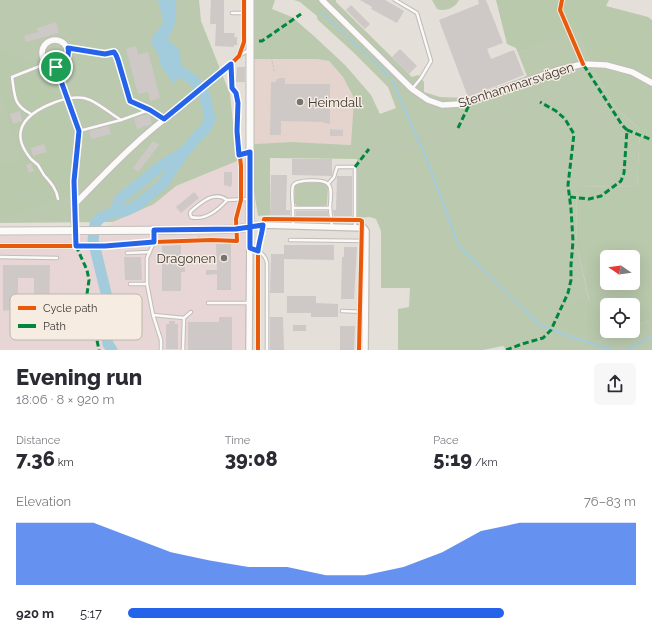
<!DOCTYPE html>
<html lang="en">
<head>
<meta charset="utf-8">
<style>
	:root { --surface:#fff; --page:#f7f7f7; --text:#2b2b33; --muted:#7c7c81; --accent:#2563eb }
	body { margin:0; font-family:Raleway,sans-serif; background:var(--page); color:var(--text); height:100vh; display:flex; flex-direction:column; font-size:15px; white-space:nowrap }
	* { box-sizing:border-box; margin:0 }
	p { font-size:13px; color:var(--muted) }
	.icon { flex:none; width:22px; height:22px; fill:none; stroke:currentColor; stroke-width:2; stroke-linecap:round; stroke-linejoin:round }
	.map { position:relative; height:350px; overflow:hidden }
	.details { display:flex; flex-direction:column; background:var(--surface); flex:1 }
	.details>* { flex:none }
	.needle { width:26px; rotate:283deg }
	.fabs { position:absolute; left:600px; top:250px; display:grid; gap:8px }
	.fabs a { display:grid; place-items:center; width:40px; height:40px; border-radius:6px; background:var(--surface); box-shadow:0 4px 16px #0002; font-size:20px }
	.pin { position:absolute; display:grid; place-items:center; width:34px; height:34px; color:#fff; margin:-17px; border:2px solid #fff; border-radius:50%; box-shadow:0 1px 4px #0007 }
	.round { display:grid; place-items:center; flex:none; width:42px; height:42px; border-radius:6px; background:var(--page) }
	.head { display:flex; align-items:center; justify-content:space-between; height:68px; padding:0 16px }
	h1 { font-size:22px; font-weight:800; line-height:30px }
	.metrics { display:grid; grid-template-columns:repeat(3,1fr); gap:6px; height:68px; padding:4px 16px }
	.metrics div { display:grid; align-content:center }
	.metrics b { font-size:20px; font-weight:800 }
	.metrics small { font-size:11px; font-weight:400 }
	.metrics p { font-size:11px }
	.chart { height:112px; padding:8px 16px }
	.chart p { display:flex; justify-content:space-between }
	.chart svg { width:100%; height:72px; margin-top:4px; fill:var(--accent); opacity:.7 }
	ul { padding:0 16px; list-style:none; font-size:13px }
	li { display:grid; grid-template-columns:64px 48px 1fr; align-items:center; height:30px }
	li i { height:10px; border-radius:5px; background:var(--accent) }
	.map>svg:first-child { display:block }
	.commercial { fill:#e7d6d5 }
	.education { fill:#e4d4cd }
	.green { fill:#bbcaaf }
	.forest { fill:#b9c9ac; fill-rule:evenodd }
	.water { fill:#a2ccdc }
	.lines { fill:none; stroke-linecap:round; stroke-linejoin:round }
	.stream { stroke:#a2ccdc; stroke-width:2 }
	.river { stroke:#a2ccdc; stroke-width:11 }
	.building { fill:#cec9c7 }
	.service-casing { stroke:#c1bdb9; stroke-width:4.5 }
	.minor-casing { stroke:#c1bdb9; stroke-width:8 }
	.tertiary-casing { stroke:#c1bdb9; stroke-width:9 }
	.path { stroke:#c1c0be; stroke-width:1; stroke-dasharray:2 2; stroke-linecap:butt }
	.service { stroke:#fbfaf9; stroke-width:2.5 }
	.minor { stroke:#fbfaf9; stroke-width:5.5 }
	.tertiary { stroke:#fbfaf9; stroke-width:7 }
	.quiet { stroke:#00873e; stroke-width:3; stroke-dasharray:6 3; stroke-linecap:butt }
	.cycleway-casing { stroke:#f6ece2; stroke-width:6 }
	.cycleway { stroke:#e8590c; stroke-width:4 }
	.route-casing { stroke:#fff; stroke-width:8 }
	.route { stroke:#2563eb; stroke-width:5 }
	.poi-dot { fill:#77736e; stroke:#f6ece2; stroke-width:1.5 }
	.labels { text-anchor:middle; dominant-baseline:central; stroke-width:3; stroke-linejoin:round; paint-order:stroke }
	.street-label { font-size:13px; fill:#3d3935; stroke:#f6ece2 }
	.poi-label { font-size:13px; fill:#3d3935; stroke:#f6ece2; text-anchor:start }
	.key { fill:#f6ece2; stroke:#beb6ae; stroke-width:1 }
	.key-label { font-size:11px; fill:#3d3935 }
</style>
</head>
<body>
<div class="map">
<svg width="652" height="350" viewBox="0 0 652 350">
	<rect width="100%" height="100%" fill="#e4dfd9"/>
	<path class="commercial" d="M237,161L245,162V350H0V236H102L113,222L154,204L176,186Z"/>
	<path class="education" d="M254,59H317L329,61L343,77L354,98L352,145L292,142L254,144Z"/>
	<g class="green">
		<path d="M0,0H199L201,21L230,94L237,161L176,186L154,204L113,222L0,223Z"/>
		<path d="M250,0H275L272,9L292,17L315,37L345,65L371,95L380,114L396,108L388,87L352,51L318,20L317,18V16L300,2L294,0H336V2L412,77L418,75L424,82V92L440,97L467,98L527,76L518,53L577,29L592,68L615,107L640,129L637,187L576,186L577,246L598,341L622,331H633V327L652,319V350H507L503,346L483,350H398V309L409,307L410,288H381V231L376,219L370,217L356,218L357,159L270,158V215L258,216L253,185L254,144L292,142L351,145L354,98L343,77L329,61L317,59H254L249,50Z"/>
		<path d="M432,0H459C455,8 445,12 437,9Z"/>
		<path d="M300,183H322L326,185L328,187L327,205L324,206H297L294,202L295,186Z"/>
	</g>
	<g class="forest">
		<path d="M496,0H609L606,6L648,17L652,20V319L633,327V305H607V331H622L598,341L558,327L571,302L589,299L577,246L576,186L637,187L640,129L615,107L592,68L577,30L518,53L516,48L507,44ZM607,257H633V283H607Z"/>
		<path d="M0,50L53,72L72,134L69,195L13,215L0,217V165L21,160L0,89Z"/>
	</g>
	<path class="water" d="M158,0H175C177,10 177,19 173,29C171,34 168,35 168,40L180,51L181,66L185,71L195,76L190,81L181,78L177,79L175,84L173,83L161,66L158,54L152,44C151,32 162,29 163,22C163,19 159,5 158,0Z"/>
	<g class="lines">
		<g class="stream">
			<path d="M322,13L345,34"/>
			<path d="M349,38L390,77"/>
			<path d="M392,80L426,158L459,246L540,325L569,336L613,350"/>
			<path d="M626,350L652,337"/>
		</g>
		<g class="river">
			<path d="M115,212L119,200L161,166L182,153"/>
			<path d="M112,350L108,344L104,319L107,297L93,240L95,224L100,218L115,212L125,211L136,206L162,185L184,152L207,126L210,118L204,93L192,79L180,71"/>
		</g>
	</g>
	<g class="building">
		<path d="M211,0H224V33H235L234,37H237V45H234V47L215,46L216,24H210Z"/>
		<path d="M360,0H385L404,11L397,23L371,9L372,7Z"/>
		<path d="M478,0H486L503,43L487,49L491,59L514,50L524,75L468,97L439,20L479,4Z"/>
		<path d="M351,5L370,24L365,29L346,10Z"/>
		<path d="M56,22L59,33L26,42L24,36L38,32L37,28Z"/>
		<path d="M136,46L138,55L148,52L160,98L150,101L148,92L138,94L126,49Z"/>
		<path d="M400,49L417,66L409,74L392,57Z"/>
		<path d="M237,67H245V82H236Z"/>
		<path d="M279,78H285V84H330V124L324,123V122L281,121V135H270L271,82H276V79H279Z"/>
		<path d="M20,111L22,121L13,124L10,114Z"/>
		<path d="M149,114L152,124L137,129L134,118Z"/>
		<path d="M108,126L111,134L91,139L89,131Z"/>
		<path d="M330,129L343,130V136H330Z"/>
		<path d="M153,141L159,145L138,172L133,168Z"/>
		<path d="M44,144L47,152L33,156L31,148Z"/>
		<path d="M292,159H332V176L292,175Z"/>
		<path d="M31,163L34,171L29,173L26,165Z"/>
		<path d="M224,172H232V185H231V187L224,185Z"/>
		<path d="M271,175H287L286,210H290V215H270Z"/>
		<path d="M337,176H352V216H334L333,210H336Z"/>
		<path d="M194,192L199,198L181,213L176,207Z"/>
		<rect x="296" y="211" width="32" height="5"/>
		<path d="M216,244H231V290H217V274L206,275V270H217Z"/>
		<path d="M181,245V265H185V272H181V291H162V246Z"/>
		<path d="M284,245H334V260L284,259V293H270L271,254H284Z"/>
		<path d="M344,247H357L354,299H341L342,257H344Z"/>
		<path d="M124,257H141L142,280H125Z"/>
		<path d="M3,265H50L49,311H38V310H34V278H18V309L3,311Z"/>
		<path d="M287,296H316V303L338,304V317H311V313H287Z"/>
		<path d="M219,317H232V350H188V322H219Z"/>
		<path d="M270,317H283L284,350H270Z"/>
		<path d="M169,321H175V324H178V349H166V324H169Z"/>
		<rect x="293" y="325" width="13" height="6"/>
		<path d="M340,326H355L354,350H340Z"/>
	</g>
	<g class="lines">
		<g class="service-casing">
			<g id="service">
				<path d="M395,0L417,13L431,61L421,78L412,89"/>
				<path d="M232,13H249"/>
				<path d="M239,56L249,50"/>
				<path d="M118,60L130,101L149,110"/>
				<path d="M31,114C13,105 15,96 12,77L40,66L45,62"/>
				<path d="M79,131L121,120L149,110L164,118"/>
				<path d="M328,184L334,177L337,167H355V227"/>
				<path d="M58,199C57,189 50,182 44,175C42,172 40,168 38,165C36,163 33,161 31,159C11,135 21,118 46,106C59,100 76,94 90,100C101,105 111,114 121,120"/>
				<path d="M227,200C219,209 205,221 191,217L190,213L191,211C201,203 214,190 227,200L249,199"/>
				<path d="M293,208C293,201 291,192 293,186C295,179 324,179 328,184C333,188 330,201 330,208"/>
				<path d="M293,225V208H330L332,226"/>
				<path d="M154,231V242L147,258V284L153,315L161,340V350"/>
				<path d="M290,240L366,241"/>
				<path d="M250,248C258,251 265,253 267,263V350"/>
				<path d="M127,253L150,252"/>
				<path d="M0,257L57,258"/>
				<path d="M130,284H147"/>
				<path d="M208,303H249"/>
				<path d="M342,311L365,312"/>
				<path d="M153,315L184,318L191,312"/>
				<path d="M183,350L184,318"/>
			</g>
		</g>
		<g class="minor-casing">
			<g id="minor">
				<path d="M322,0L412,89L428,100L442,105L461,104L471,101L557,70L583,64L606,65L632,72L652,83"/>
				<circle cx="55" cy="53" r="13"/>
				<path d="M56,67L79,131L75,161L74,205"/>
				<path d="M75,231L74,205C107,171 140,136 178,109"/>
				<path d="M249,350L250,227L263,225L364,228L366,231L365,350"/>
			</g>
		</g>
		<g class="tertiary-casing">
			<path id="tertiary" d="M0,231L203,230L236,229L250,227V0"/>
		</g>
		<g class="path">
			<path d="M0,0H1"/>
			<path d="M256,40C269,44 272,59 274,71"/>
			<path d="M62,41L92,14L103,0"/>
			<path d="M67,48L105,54L113,52L117,56"/>
			<path d="M256,151L275,149H369L405,146L430,140L458,128L501,116L565,92C578,94 585,106 595,114C612,127 632,124 652,122"/>
			<path d="M0,189L7,191L54,198"/>
			<path d="M86,202L118,203L127,201L147,190L159,195L167,191L184,176L243,153"/>
			<path d="M199,236V240"/>
		</g>
		<use href="#service" class="service"/>
		<use href="#minor" class="minor"/>
		<use href="#tertiary" class="tertiary"/>
		<g class="quiet">
			<path d="M259,41H262L301,14"/>
			<path d="M458,128L471,101"/>
			<path d="M627,130L652,140"/>
			<path d="M355,167L369,149"/>
			<path d="M570,197L589,199L601,196L621,181L624,173L627,130L622,125L583,64"/>
			<path d="M76,246L87,270L89,280L86,301L94,326L99,350"/>
			<path d="M506,350L522,344L543,338L551,330L568,293L571,280V265L573,241L571,209L568,185L574,134L565,119L556,111L540,102"/>
		</g>
		<g class="cycleway-casing">
			<g id="cycleway">
				<path d="M562,0L560,10L583,64"/>
				<path d="M178,109L231,64"/>
				<path d="M0,246H105L154,242L212,240L237,241L236,219L241,200V166L237,131L238,103L236,93L232,88L231,64L239,56L244,42V0"/>
				<path d="M258,350V251L260,241L262,235L264,219L354,220H360L362,221L359,350"/>
			</g>
		</g>
		<use href="#cycleway" class="cycleway"/>
	</g>
	<g class="lines">
		<g class="route-casing">
			<path id="route" d="M56,67L79,131L74,181L76,246H105L154,242V230L236,229L250,227V248L258,251C259,242 262,234 263,225L250,227V152L239,155L237,131L238,103L236,93L232,88L231,64L164,119L150,110L130,101L118,60L116,55L114,52L105,54L68,48C70,57 65,64 56,67"/>
		</g>
		<use href="#route" class="route"/>
	</g>
	<g class="poi-dot">
		<circle cx="300" cy="102" r="4"/>
		<circle cx="224" cy="258" r="4"/>
	</g>
	<g class="labels">
		<g class="street-label">
			<text transform="translate(516 85) rotate(-18)">Stenhammarsvägen</text>
		</g>
		<g class="poi-label">
			<text x="308" y="102">Heimdall</text>
			<text x="216" y="258" text-anchor="end">Dragonen</text>
		</g>
	</g>
	<rect x="10" y="294" width="132" height="46" rx="6" class="key"/>
	<rect x="18" y="306" width="18" height="4" fill="#e8590c"/>
	<rect x="18" y="324" width="18" height="4" fill="#00873e"/>
	<g class="key-label">
		<text x="43" y="312">Cycle path</text>
		<text x="43" y="330">Path</text>
	</g>
</svg>
<div class="fabs">
<a><svg class="needle" viewBox="-14 -14 28 28"><path d="M0-13l5 13h-10z" fill="#e53935"/><path d="M0 13l5-13h-10z" fill="#7c7c81"/></svg></a>
<a><svg class="icon" aria-label="locate" viewBox="0 0 24 24"><circle cx="12" cy="12" r="6"/><path d="M12 2v4M12 18v4M2 12h4M18 12h4"/></svg></a>
</div>
<div class="pin" style="left:56px;top:67px;background:#1e9e55"><svg class="icon" aria-label="arrive" viewBox="0 0 24 24"><path d="M6 21V4h12l-3 4 3 4H6"/></svg></div>
</div>
<section class="details">
<div class="head"><div><h1>Evening run</h1><p>18:06 · 8 × 920 m</p></div><a class="round"><svg class="icon" aria-label="share" viewBox="0 0 24 24"><path d="M12 15V3M7 8l5-5 5 5M5 13v7h14v-7"/></svg></a></div>
<div class="metrics">
<div><p>Distance</p><b>7.36<small> km</small></b></div>
<div><p>Time</p><b>39:08</b></div>
<div><p>Pace</p><b>5:19<small> /km</small></b></div>
</div>
<div class="chart"><p><span>Elevation</span>76–83 m</p>
<svg viewBox="0 0 160 44" preserveAspectRatio="none"><path d="M0 44V6L10 6L20 6L30 15L40 24L50 29L60 33L70 33L80 38L90 38L100 33L110 24L120 11L130 6L140 6L150 6L160 6V44z"/></svg>
</div>
<ul>
<li><b>920 m</b>5:17<i style="width:74%"></i></li>
</ul>
</section>
</body>
</html>
